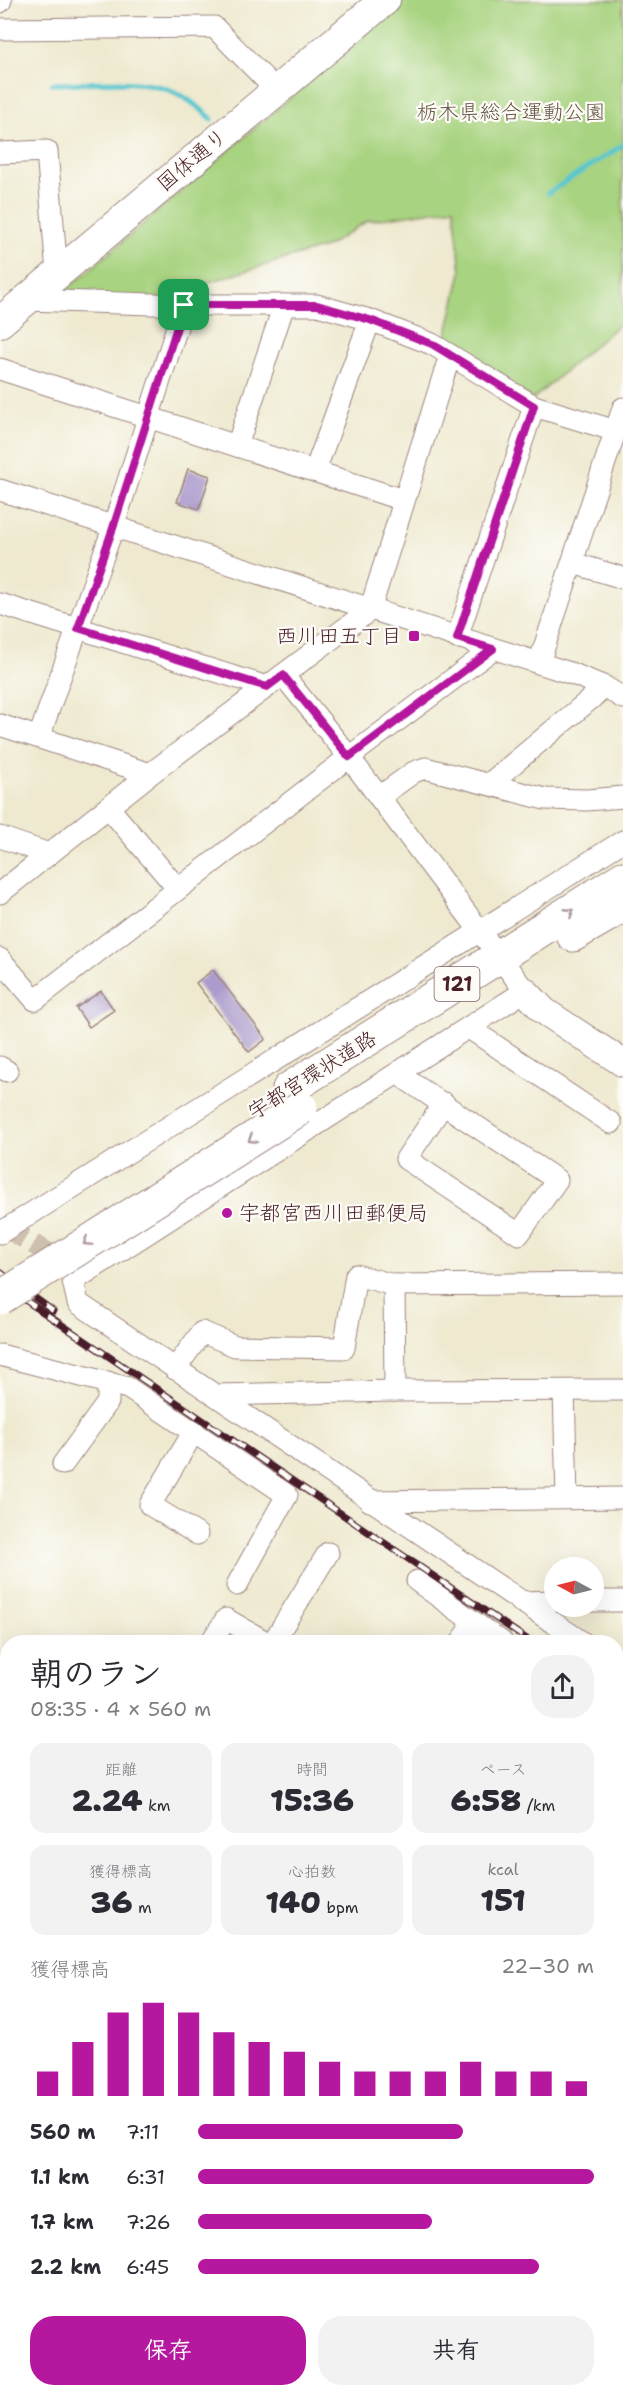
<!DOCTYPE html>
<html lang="ja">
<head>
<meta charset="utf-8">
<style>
	:root { --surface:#fff; --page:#f2f2f3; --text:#2b2b33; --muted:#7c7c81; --accent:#b5179e }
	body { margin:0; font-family:"Shantell Sans","Klee One",sans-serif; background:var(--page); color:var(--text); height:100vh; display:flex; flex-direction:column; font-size:22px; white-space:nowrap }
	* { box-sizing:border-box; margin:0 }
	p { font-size:20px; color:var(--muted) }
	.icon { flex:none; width:33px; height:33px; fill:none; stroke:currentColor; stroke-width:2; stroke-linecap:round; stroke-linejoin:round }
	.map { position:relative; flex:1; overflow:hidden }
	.panel { position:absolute; left:0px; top:1635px; width:624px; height:762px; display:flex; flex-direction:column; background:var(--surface); border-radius:24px 24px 0 0; box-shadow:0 6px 24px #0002 }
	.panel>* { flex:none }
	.needle { width:39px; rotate:277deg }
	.fabs { position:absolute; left:544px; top:1557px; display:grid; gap:12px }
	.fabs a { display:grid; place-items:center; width:60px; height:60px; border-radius:50%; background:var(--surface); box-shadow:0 6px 24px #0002; font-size:30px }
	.pin { position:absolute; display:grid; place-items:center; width:51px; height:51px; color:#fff; margin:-26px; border-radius:12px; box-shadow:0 3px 9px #0006 }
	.round { display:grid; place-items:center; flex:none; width:63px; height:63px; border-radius:24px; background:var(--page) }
	.summary { display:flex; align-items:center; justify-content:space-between; height:102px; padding:0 30px }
	h1 { font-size:33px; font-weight:800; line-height:45px }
	.figures { display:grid; grid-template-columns:repeat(3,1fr); gap:9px; height:102px; padding:6px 30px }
	.figures div { display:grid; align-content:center; border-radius:15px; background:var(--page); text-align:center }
	.figures b { font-size:30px; font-weight:800 }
	.figures small { font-size:16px; font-weight:400 }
	.figures p { font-size:16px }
	.chart { height:168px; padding:12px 30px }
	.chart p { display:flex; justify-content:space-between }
	.chart svg { width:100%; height:108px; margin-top:6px; stroke:var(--accent); stroke-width:6 }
	.primary-button { display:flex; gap:12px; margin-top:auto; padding:12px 30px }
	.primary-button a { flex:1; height:69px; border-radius:24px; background:var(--accent); color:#fff; font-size:24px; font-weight:800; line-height:69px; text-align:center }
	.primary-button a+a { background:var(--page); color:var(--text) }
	ul { padding:0 30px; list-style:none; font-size:20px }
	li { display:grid; grid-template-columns:96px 72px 1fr; align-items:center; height:45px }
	li i { height:15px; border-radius:8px; background:var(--accent) }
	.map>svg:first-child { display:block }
	.green { fill:#a8d380; stroke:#797956; stroke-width:1.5 }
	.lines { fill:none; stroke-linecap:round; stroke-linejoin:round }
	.stream { stroke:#59c6cf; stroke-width:5 }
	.building { fill:#ac9bcd }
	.minor-tunnel { stroke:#cdc1ae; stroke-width:21; stroke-dasharray:21 10; stroke-linecap:butt }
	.minor-casing { stroke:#9c847d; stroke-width:23 }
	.tertiary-casing { stroke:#9c847d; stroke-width:29 }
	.secondary-casing { stroke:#9c847d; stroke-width:32 }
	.trunk-casing { stroke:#9c847d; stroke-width:35 }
	.minor { stroke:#fff; stroke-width:21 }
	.tertiary { stroke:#fff; stroke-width:27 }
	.secondary { stroke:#fff; stroke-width:30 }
	.trunk { stroke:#fff; stroke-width:33 }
	.rail-casing { stroke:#4a1f2b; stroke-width:7 }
	.rail { stroke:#fdfcf7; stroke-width:4.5; stroke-dasharray:14; stroke-linecap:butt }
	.trunk-bridge-casing { stroke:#9c847d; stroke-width:35; stroke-linecap:butt }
	.trunk-bridge { stroke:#fff; stroke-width:33 }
	.oneway { stroke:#ae9aa0 }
	.route-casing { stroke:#fff; stroke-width:12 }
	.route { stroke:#b5179e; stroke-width:8 }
	.poi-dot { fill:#b5179e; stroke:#fdfcf7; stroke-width:2 }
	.labels { text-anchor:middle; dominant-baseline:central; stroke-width:4.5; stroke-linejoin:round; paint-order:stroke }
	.shield { fill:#fdfcf7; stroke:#806168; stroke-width:1.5 }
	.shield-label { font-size:20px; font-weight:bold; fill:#4a1f2b }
	.park-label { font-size:21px; fill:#654; stroke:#fdfcf7 }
	.street-label { font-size:21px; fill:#4a1f2b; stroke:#fdfcf7 }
	.poi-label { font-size:21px; fill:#4a1f2b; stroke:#fdfcf7; text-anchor:end }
</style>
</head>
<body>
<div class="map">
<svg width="623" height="2397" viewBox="0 0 623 2397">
	<rect width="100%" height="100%" fill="#fdfcf7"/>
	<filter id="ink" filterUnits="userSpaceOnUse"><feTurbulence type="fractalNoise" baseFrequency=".0167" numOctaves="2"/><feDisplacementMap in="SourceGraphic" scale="12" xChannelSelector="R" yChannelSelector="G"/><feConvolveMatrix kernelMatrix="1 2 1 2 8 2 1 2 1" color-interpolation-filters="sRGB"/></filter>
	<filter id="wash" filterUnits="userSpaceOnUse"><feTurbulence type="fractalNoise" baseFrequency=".008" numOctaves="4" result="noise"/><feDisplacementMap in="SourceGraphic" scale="24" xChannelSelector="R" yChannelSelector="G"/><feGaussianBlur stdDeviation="1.35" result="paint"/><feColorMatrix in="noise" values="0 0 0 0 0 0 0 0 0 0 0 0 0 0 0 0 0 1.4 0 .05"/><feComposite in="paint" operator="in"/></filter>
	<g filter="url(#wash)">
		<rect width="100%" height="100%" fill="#eee9cf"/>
		<path class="green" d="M404,0H623V321L533,399L445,342L461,272L454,208L367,221L328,246L206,283L200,303L58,297Z"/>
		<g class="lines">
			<g class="stream">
				<path d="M52,84C87,84 126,78 161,87C180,92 198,106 212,119"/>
				<path d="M548,193L623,145"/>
			</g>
		</g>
		<g id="blocks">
			<g class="building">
				<path d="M188,469L210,476L199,509L177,502Z"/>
				<path d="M213,970L266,1039L249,1052L196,983Z"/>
				<path d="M101,991L114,1010L89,1027L76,1008Z"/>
			</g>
		</g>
	</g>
	<g filter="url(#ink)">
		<use href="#blocks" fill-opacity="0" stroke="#9c847d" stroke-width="1.5"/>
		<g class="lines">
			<path class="minor-tunnel" d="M7,1228L68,1265"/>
			<g class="minor-casing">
				<g id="minor">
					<path d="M0,2L1,0"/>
					<path d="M0,29L214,27L276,90"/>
					<path d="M0,153L47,151L57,273"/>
					<path d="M25,300L184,305H317L370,320L432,344L534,406L616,431"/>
					<path d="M0,369L403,500"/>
					<path d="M237,446L284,305"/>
					<path d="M315,471L370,320"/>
					<path d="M0,490L573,674L605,687L623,698"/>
					<path d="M573,563L623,578"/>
					<path d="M0,604L267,687"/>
					<path d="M457,638L534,406"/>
					<path d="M539,663L623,408"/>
					<path d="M283,675L349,757L525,991L73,1281L78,1303L582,1642"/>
					<path d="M0,725L150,774"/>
					<path d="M39,737L113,528L184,305"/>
					<path d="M489,784L605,687"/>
					<path d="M379,797L414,772L425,768L545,799L587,800L623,797"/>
					<path d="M108,807L178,889"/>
					<path d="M0,837L49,854"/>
					<path d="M0,893L150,774L370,610L450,355"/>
					<path d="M0,959L35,1000L349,757L493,649"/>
					<path d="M469,1028L611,1123"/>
					<path d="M0,1067L7,1071"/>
					<path d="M398,1074L557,1180L519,1234L406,1159L444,1103"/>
					<path d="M0,1233L623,841"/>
					<path d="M394,1285L395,1391"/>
					<path d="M0,1355L128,1388L287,1495L237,1585"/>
					<path d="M175,1369L202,1332L235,1346L344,1348L356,1275L394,1285L623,1283"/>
					<path d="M564,1391L567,1498"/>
					<path d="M216,1395L395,1391L623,1390"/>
					<path d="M193,1433L150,1505L197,1534"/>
					<path d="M63,1464L108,1402V1382"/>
					<path d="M370,1501L623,1498"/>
					<path d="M417,1581L475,1623"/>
					<path d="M594,1601H623"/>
					<path d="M521,1602L555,1601"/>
					<path d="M211,1642L226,1619L266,1642"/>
					<path d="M273,1642L328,1553"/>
					<path d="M461,1642L475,1623L502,1642"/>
					<path d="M616,1665L623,1670"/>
					<path d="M616,1722L623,1727"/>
					<path d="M0,1755L8,1759"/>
					<path d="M616,1797L623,1799"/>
					<path d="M0,1860L8,1864"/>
					<path d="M616,1897L623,1871"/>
					<path d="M616,1949L623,1950"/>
					<path d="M0,1986L8,1991"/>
					<path d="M0,2067L8,2054"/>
					<path d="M616,2083L623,2084"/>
					<path d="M0,2116L8,2120"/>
					<path d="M616,2164L623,2166"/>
					<path d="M616,2227L623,2213"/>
					<path d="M616,2337L623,2325"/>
					<path d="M616,2361L623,2364"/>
					<path d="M480,2390L487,2395"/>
					<path d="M539,2397L542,2390"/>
					<path d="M590,2397L592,2390"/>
				</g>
			</g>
			<g class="tertiary-casing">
				<g id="tertiary">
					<path d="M525,991L544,1011L623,1063"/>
					<path d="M0,2269L8,2275"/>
					<path d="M156,2390L165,2397"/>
				</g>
			</g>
			<g class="secondary-casing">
				<path id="secondary" d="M0,322L385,0"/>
			</g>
			<g class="trunk-casing">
				<g id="trunk">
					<path d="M573,935L623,906"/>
					<path d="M289,1089L623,878"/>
				</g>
			</g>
			<use href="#minor" class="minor"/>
			<use href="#tertiary" class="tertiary"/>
			<use href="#secondary" class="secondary"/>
			<use href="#trunk" class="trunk"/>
			<g class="rail-casing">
				<g id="rail">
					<path d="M0,1272L53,1311"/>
					<path d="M0,1283L531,1642"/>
					<path d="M616,1700L623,1705"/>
				</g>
			</g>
			<use href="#rail" class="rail"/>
			<g class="trunk-bridge-casing">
				<path id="trunk-bridge" d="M0,1298L301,1108"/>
			</g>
			<use href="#trunk-bridge" class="trunk-bridge"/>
		</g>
		<defs><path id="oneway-chevron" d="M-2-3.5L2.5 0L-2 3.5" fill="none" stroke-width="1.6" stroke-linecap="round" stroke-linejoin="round" transform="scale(1.5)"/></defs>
		<g class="oneway">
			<use href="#oneway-chevron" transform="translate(570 912) rotate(-33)"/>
			<use href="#oneway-chevron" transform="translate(252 1139) rotate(148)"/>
			<use href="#oneway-chevron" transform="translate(87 1242) rotate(148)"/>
		</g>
	</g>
	<g class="lines" filter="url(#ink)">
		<g class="route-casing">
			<path id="route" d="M184,305H317L370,320L432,344L534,406L457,638L493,649L349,757L283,675L267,687L78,628L113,528Z"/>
		</g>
		<use href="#route" class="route"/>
	</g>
	<g class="poi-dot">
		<rect x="408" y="630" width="12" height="12" rx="3"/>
		<circle cx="227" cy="1213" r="6"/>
	</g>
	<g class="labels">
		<rect class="shield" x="434.5" y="967" width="45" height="34" rx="4.5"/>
		<g class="shield-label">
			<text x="457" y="984">121</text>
		</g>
		<g class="park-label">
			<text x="511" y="112">栃木県総合運動公園</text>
		</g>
		<g class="street-label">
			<text transform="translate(192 160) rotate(-40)">国体通り</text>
			<text transform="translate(312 1075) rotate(-32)">宇都宮環状道路</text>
		</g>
		<g class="poi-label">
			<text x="402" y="636">西川田五丁目</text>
			<text x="239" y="1213" text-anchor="start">宇都宮西川田郵便局</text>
		</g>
	</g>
</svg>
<div class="fabs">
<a><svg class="needle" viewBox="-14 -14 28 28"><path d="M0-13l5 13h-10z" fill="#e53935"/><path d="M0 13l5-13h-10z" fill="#7c7c81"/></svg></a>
</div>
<div class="pin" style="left:184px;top:305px;background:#1e9e55"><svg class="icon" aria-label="arrive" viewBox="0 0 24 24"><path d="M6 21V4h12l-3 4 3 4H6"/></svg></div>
<section class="panel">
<div class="summary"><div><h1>朝のラン</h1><p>08:35 · 4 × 560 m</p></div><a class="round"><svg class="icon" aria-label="share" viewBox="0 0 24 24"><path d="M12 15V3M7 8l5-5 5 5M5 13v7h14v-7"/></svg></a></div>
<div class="figures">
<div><p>距離</p><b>2.24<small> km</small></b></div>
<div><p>時間</p><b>15:36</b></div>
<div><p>ペース</p><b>6:58<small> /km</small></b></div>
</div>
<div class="figures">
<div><p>獲得標高</p><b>36<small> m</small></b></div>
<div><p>心拍数</p><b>140<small> bpm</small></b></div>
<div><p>kcal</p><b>151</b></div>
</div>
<div class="chart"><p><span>獲得標高</span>22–30 m</p>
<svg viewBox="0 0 160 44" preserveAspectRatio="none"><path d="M5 44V34M15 44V22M25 44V10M35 44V6M45 44V10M55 44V18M65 44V22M75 44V26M85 44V30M95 44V34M105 44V34M115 44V34M125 44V30M135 44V34M145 44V34M155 44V38"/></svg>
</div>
<ul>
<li><b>560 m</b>7:11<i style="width:67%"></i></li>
<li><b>1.1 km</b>6:31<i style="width:100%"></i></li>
<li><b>1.7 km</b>7:26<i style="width:59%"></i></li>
<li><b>2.2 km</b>6:45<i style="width:86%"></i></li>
</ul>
<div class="primary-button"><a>保存</a><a>共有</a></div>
</section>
</div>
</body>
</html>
